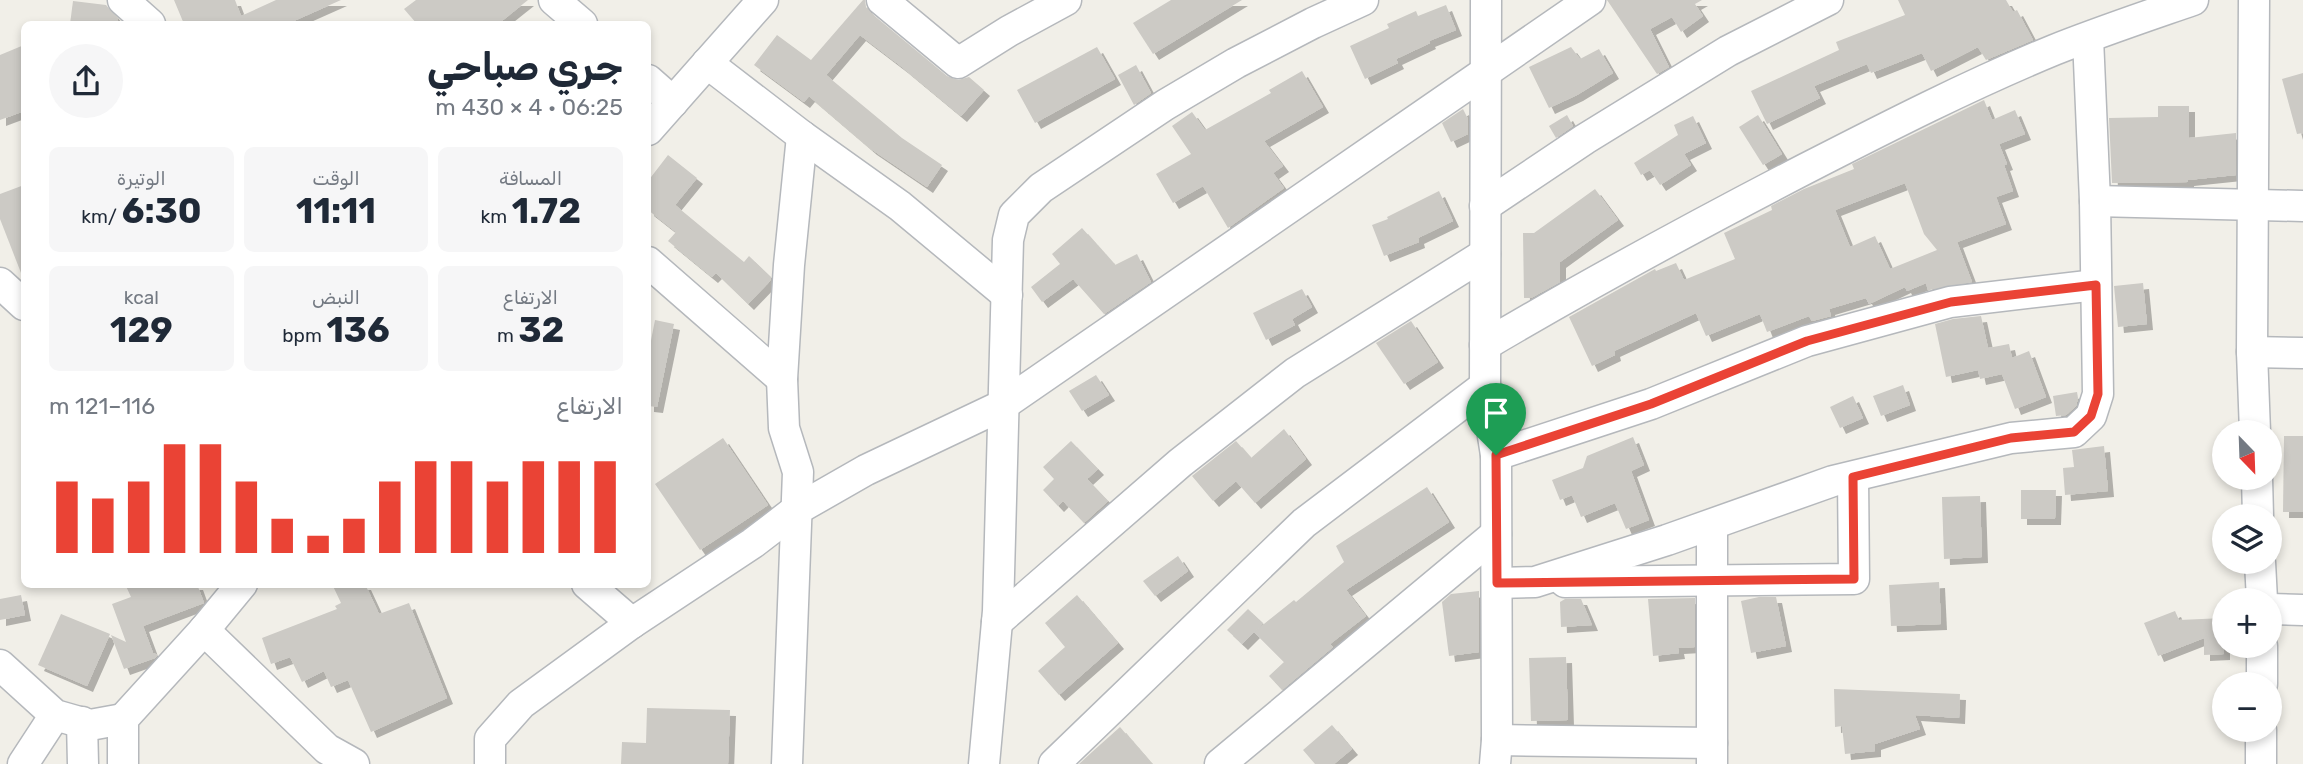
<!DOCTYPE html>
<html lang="ar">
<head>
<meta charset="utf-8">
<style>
	:root { --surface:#fff; --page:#f6f6f7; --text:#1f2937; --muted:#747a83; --accent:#ea4335 }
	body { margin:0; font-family:Rubik,Vazirmatn,sans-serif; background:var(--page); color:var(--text); direction:rtl; height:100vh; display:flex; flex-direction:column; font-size:26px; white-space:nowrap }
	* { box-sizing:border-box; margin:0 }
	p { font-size:23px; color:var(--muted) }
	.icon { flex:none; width:38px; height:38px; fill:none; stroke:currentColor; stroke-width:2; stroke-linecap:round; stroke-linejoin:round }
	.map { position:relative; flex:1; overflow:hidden; direction:ltr }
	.sheet { position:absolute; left:21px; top:21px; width:630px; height:567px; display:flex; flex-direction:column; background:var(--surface); border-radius:10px; box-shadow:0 4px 10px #0003; direction:rtl }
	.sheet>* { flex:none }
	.needle { width:46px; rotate:157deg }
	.fabs { position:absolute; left:2212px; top:420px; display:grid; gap:14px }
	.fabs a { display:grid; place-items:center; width:70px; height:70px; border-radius:50%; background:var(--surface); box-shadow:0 4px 10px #0003; font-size:35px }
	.pin { position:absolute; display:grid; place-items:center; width:60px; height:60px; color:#fff; margin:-72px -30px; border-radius:50% 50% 50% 0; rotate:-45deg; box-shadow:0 0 7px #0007 }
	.pin .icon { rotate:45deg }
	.round { display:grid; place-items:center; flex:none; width:74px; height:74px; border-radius:37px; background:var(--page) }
	.summary { display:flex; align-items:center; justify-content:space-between; height:119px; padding:0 28px }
	h1 { font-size:38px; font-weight:700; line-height:52px }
	.figures { display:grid; grid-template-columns:repeat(3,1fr); gap:10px; height:119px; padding:7px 28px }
	.figures div { display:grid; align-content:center; border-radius:10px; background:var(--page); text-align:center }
	.figures b { font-size:35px; font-weight:700 }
	.figures small { font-size:19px; font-weight:400 }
	.figures p { font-size:19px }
	.chart { height:196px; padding:14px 28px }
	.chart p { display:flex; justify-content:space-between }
	.chart svg { width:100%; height:126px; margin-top:7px; stroke:var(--accent); stroke-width:6 }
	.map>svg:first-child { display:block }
	.building { fill:#cccac5; fill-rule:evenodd; filter:url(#shadow) }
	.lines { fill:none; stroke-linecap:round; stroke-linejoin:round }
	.minor-casing { stroke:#b5b8bc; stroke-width:33 }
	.minor { stroke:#fff; stroke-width:30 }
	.route-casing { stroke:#fff; stroke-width:14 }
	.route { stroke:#ea4335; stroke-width:9 }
</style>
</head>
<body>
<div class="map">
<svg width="2303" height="764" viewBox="0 0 2303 764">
	<defs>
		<filter id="shadow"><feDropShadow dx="6" dy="6" stdDeviation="0" flood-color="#0004"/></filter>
	</defs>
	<rect width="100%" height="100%" fill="#f1efe8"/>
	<g class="building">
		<path d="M174,0H235L241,16L276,0H341L287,24H184Z"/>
		<path d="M416,0H528L498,24H417L404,9Z"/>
		<path d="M863,0H865L866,7L871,13L947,76L958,80L969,77L984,90L961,116L902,67L860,35L826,75L902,138L942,165L927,187L871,149L809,96L804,102L754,65L777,35L811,60Z"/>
		<path d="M1171,0H1242L1153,54L1133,23Z"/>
		<path d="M1607,0H1702L1695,4L1703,16L1681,32L1672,17L1650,29L1669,67L1657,74Z"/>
		<path d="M1898,0H2006L2013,12L2017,10L2033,40L1986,60L1978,47L1931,71L1922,53L1871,73L1867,64L1814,86L1820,98L1767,124L1751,91L1839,50L1836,42L1905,15Z"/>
		<path d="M73,1L106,5L118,19L117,24H70Z"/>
		<path d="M1446,5L1456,30L1429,41L1430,43L1396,59L1398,63L1365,79L1350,46L1389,28L1387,24L1416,11L1418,16Z"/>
		<path d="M24,45V111L0,120V55Z"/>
		<path d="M1097,47L1115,79L1035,123L1017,90Z"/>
		<path d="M1571,47L1580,59L1599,49L1613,73L1577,95L1549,108L1529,67Z"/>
		<path d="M1136,65L1151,93L1134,105L1118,75Z"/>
		<path d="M1302,71L1323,107L1264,141L1283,166L1273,173L1284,188L1228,228L1203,186L1173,203L1156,174L1191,154L1172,126L1192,112L1205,130L1271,93L1269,90Z"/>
		<path d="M2303,73V133L2297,134L2282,79Z"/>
		<path d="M1984,100L1992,120L2015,110L2025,134L1999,144L2007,164L2004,165L2013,191L1996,197L2006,224L1957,242L1972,282L1928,290L1926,283L1907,291L1905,287L1869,304L1866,298L1829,309L1831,316L1812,321L1809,316L1767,332L1760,314L1706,336L1696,313L1614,351L1615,355L1592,366L1569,317L1655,269L1656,271L1676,263L1684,280L1735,259L1724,233L1772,210L1771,206L1804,189L1854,169L1852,164ZM1905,183L1924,234L1937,250L1890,269L1875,236L1850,247L1835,210Z"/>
		<path d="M2158,106H2189V138L2236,133V175L2188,180V182L2112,183L2109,118L2158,117Z"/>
		<path d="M1463,109L1468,119V134L1451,142L1442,123Z"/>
		<path d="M1567,115L1573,126L1556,138L1549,126Z"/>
		<path d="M1758,115L1782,154L1763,165L1739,127Z"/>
		<path d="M1693,116L1706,143L1684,154L1691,165L1660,185L1650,170L1641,175L1634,163L1678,135L1674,125Z"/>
		<path d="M668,155L697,178L675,205L744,262L749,256L771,277L770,281L748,304L716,273L712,277L668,241L676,232L648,210V181Z"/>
		<path d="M24,185V278H23L0,219V194Z"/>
		<path d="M1595,189L1618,220L1560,262V282L1531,298H1524L1523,233H1534Z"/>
		<path d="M1439,191L1453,221L1418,238L1419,242L1384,256L1372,225L1388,219L1387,217Z"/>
		<path d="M1082,228L1115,265L1137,254L1151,282L1104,314L1073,279L1042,302L1031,287L1060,264L1052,254Z"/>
		<path d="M2143,283L2147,324L2118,327L2114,286Z"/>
		<path d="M1302,289L1312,307L1292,319L1295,325L1266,340L1253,313Z"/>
		<path d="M1981,316L1988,348L2009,344L2012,358L2029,351L2046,397L2015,409L2002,374L1980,379L1978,370L1946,377L1935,324L1953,319Z"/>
		<path d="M655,320L674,324L657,407L648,406V356Z"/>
		<path d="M1411,321L1438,362L1404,384L1376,343Z"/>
		<path d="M1096,375L1109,395L1082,411L1069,391Z"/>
		<path d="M1903,385L1910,405L1881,416L1873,396Z"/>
		<path d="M2077,392L2078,398L2076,406L2066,415L2056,416L2053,396Z"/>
		<path d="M1853,396L1863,418L1840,428L1830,407Z"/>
		<path d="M1284,429L1306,459L1255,503L1236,481L1213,501L1192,476L1236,441L1251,458Z"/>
		<path d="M2284,436H2303V512H2283Z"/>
		<path d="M1633,437L1644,465L1631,471L1649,520L1626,529L1615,503L1581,517L1572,495L1560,500L1552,480L1583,468L1587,456Z"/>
		<path d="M723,438L768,505L700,550L655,484Z"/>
		<path d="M1071,441L1098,469L1087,479L1108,501L1084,523L1063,501L1058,506L1043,490L1054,479L1043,467Z"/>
		<path d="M2104,446L2108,491L2065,495L2063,468L2074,467L2072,450Z"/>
		<path d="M1427,487L1449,522L1346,590L1366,616L1330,644L1333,647L1282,690L1269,676L1284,662L1254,632L1294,600L1296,602L1344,562L1336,546Z"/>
		<path d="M2021,490H2056L2055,519H2021Z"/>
		<path d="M1980,496L1982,557L1944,559L1942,497Z"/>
		<path d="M1178,556L1188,571L1155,596L1143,581Z"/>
		<path d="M1939,582L1941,624L1891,626L1889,585Z"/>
		<path d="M125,584H197L204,603L143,626L153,653L158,655L155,658L124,669L111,635L126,642L112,604L131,597Z"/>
		<path d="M332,584H365L379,614L409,603L447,698L371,732L348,680L331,687L324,671L302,682L290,657L271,664L262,638L337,609L335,606L341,603Z"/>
		<path d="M1479,591V652L1449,656L1442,602L1451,594Z"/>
		<path d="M21,595L25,615L0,620V599Z"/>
		<path d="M1077,595L1118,643L1059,695L1038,671L1065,647L1045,623Z"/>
		<path d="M1759,597H1776L1786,646L1751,653L1741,601Z"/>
		<path d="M1695,598V647L1678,648L1679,653L1653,656L1648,599Z"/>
		<path d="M1565,599H1581L1592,625L1561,627L1560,602Z"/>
		<path d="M1248,609L1263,623L1242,644L1227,630Z"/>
		<path d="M2175,611L2179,620L2224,618V654L2204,655V638L2158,656L2144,623Z"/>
		<path d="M61,614L110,634L87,686L38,665Z"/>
		<path d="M1566,657L1568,720L1531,721L1529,658Z"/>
		<path d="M1834,689L1960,694L1959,718L1915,715L1920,729L1875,744V751L1845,754L1842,726L1835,727Z"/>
		<path d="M647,708L730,710L728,764H621L622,742L646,743Z"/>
		<path d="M1332,725L1352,749L1334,764H1315L1303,750Z"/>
		<path d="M1120,727L1152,764H1079L1092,752Z"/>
	</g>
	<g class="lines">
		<g class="minor-casing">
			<g id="minor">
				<path d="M123,0L150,24"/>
				<path d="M554,0L582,24"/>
				<path d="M882,0L958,63L1009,31L1066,0"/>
				<path d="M1486,0L1485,386L1496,455L1497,740L1495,764"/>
				<path d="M2254,0L2252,352L2255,432"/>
				<path d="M707,63L802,136L900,206L1007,295"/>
				<path d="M648,80L673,102"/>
				<path d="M648,130L763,0"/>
				<path d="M2095,201L2303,206"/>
				<path d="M1485,206L1585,139L1728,51L1828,0"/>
				<path d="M648,262L782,379"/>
				<path d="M0,283L24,305"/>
				<path d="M1485,345C1590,283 1697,225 1805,169C1887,127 1969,85 2054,50C2099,32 2147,16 2193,0"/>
				<path d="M2252,352L2303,353"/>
				<path d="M1496,455L1651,404L1807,341L1950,302L2096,285"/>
				<path d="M2257,478L2258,516"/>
				<path d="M1712,525V764"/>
				<path d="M2260,562L2262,600"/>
				<path d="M1565,582L1854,579L1853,477"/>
				<path d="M1497,583L1535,582L1667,540L1833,481L2011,438L2074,432L2091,416L2098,394L2095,201L2088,38"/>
				<path d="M587,584L632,623"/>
				<path d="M2270,609L2303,610"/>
				<path d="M997,622L1180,463L1295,373L1485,254"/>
				<path d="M204,630L327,749L354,764"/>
				<path d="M0,665L55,715L90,725L123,719"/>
				<path d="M2262,684V646"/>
				<path d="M82,722L83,764"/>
				<path d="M1497,740L1712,743"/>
				<path d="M23,764L55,715"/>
				<path d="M123,764V719L204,630L242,584"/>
				<path d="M490,764V739L521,704L632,623L753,543L796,510L866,470L1003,405L1590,0"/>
				<path d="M787,764L798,472L784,428L782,379L789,265L802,136"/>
				<path d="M984,764L998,611L1008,240L1014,215L1041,188L1165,105L1236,63L1313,23L1363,0"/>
				<path d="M1054,764L1304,523L1485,386"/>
				<path d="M1220,764L1496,534"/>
				<path d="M2261,764V730"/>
			</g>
		</g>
		<use href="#minor" class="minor"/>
	</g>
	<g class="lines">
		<g class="route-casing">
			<path id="route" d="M2096,285L2098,394L2091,416L2074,432L2011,438L1853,477L1854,579L1497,583L1496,455L1651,404L1807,341L1951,302Z"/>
		</g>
		<use href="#route" class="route"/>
	</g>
</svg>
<div class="fabs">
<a><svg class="needle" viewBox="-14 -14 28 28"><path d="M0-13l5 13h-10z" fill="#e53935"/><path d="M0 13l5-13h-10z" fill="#747a83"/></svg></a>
<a><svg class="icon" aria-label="layers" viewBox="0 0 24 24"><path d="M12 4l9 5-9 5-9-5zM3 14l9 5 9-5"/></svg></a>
<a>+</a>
<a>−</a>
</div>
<div class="pin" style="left:1496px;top:455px;background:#1e9e55"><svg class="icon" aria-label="arrive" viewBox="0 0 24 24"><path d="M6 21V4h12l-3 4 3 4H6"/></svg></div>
<section class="sheet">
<div class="summary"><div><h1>جري صباحي</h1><p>06:25 · 4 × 430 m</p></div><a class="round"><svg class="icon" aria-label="share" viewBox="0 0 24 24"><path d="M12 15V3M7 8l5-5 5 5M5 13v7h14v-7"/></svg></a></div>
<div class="figures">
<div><p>المسافة</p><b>1.72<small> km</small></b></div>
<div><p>الوقت</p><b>11:11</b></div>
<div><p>الوتيرة</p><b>6:30<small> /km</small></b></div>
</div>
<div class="figures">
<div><p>الارتفاع</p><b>32<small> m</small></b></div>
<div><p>النبض</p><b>136<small> bpm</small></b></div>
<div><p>kcal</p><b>129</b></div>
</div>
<div class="chart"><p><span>الارتفاع</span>116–121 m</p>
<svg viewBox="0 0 160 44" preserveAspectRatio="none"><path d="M5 44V19M15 44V25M25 44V19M35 44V6M45 44V6M55 44V19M65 44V32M75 44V38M85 44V32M95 44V19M105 44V12M115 44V12M125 44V19M135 44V12M145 44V12M155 44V12"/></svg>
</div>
</section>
</div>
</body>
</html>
